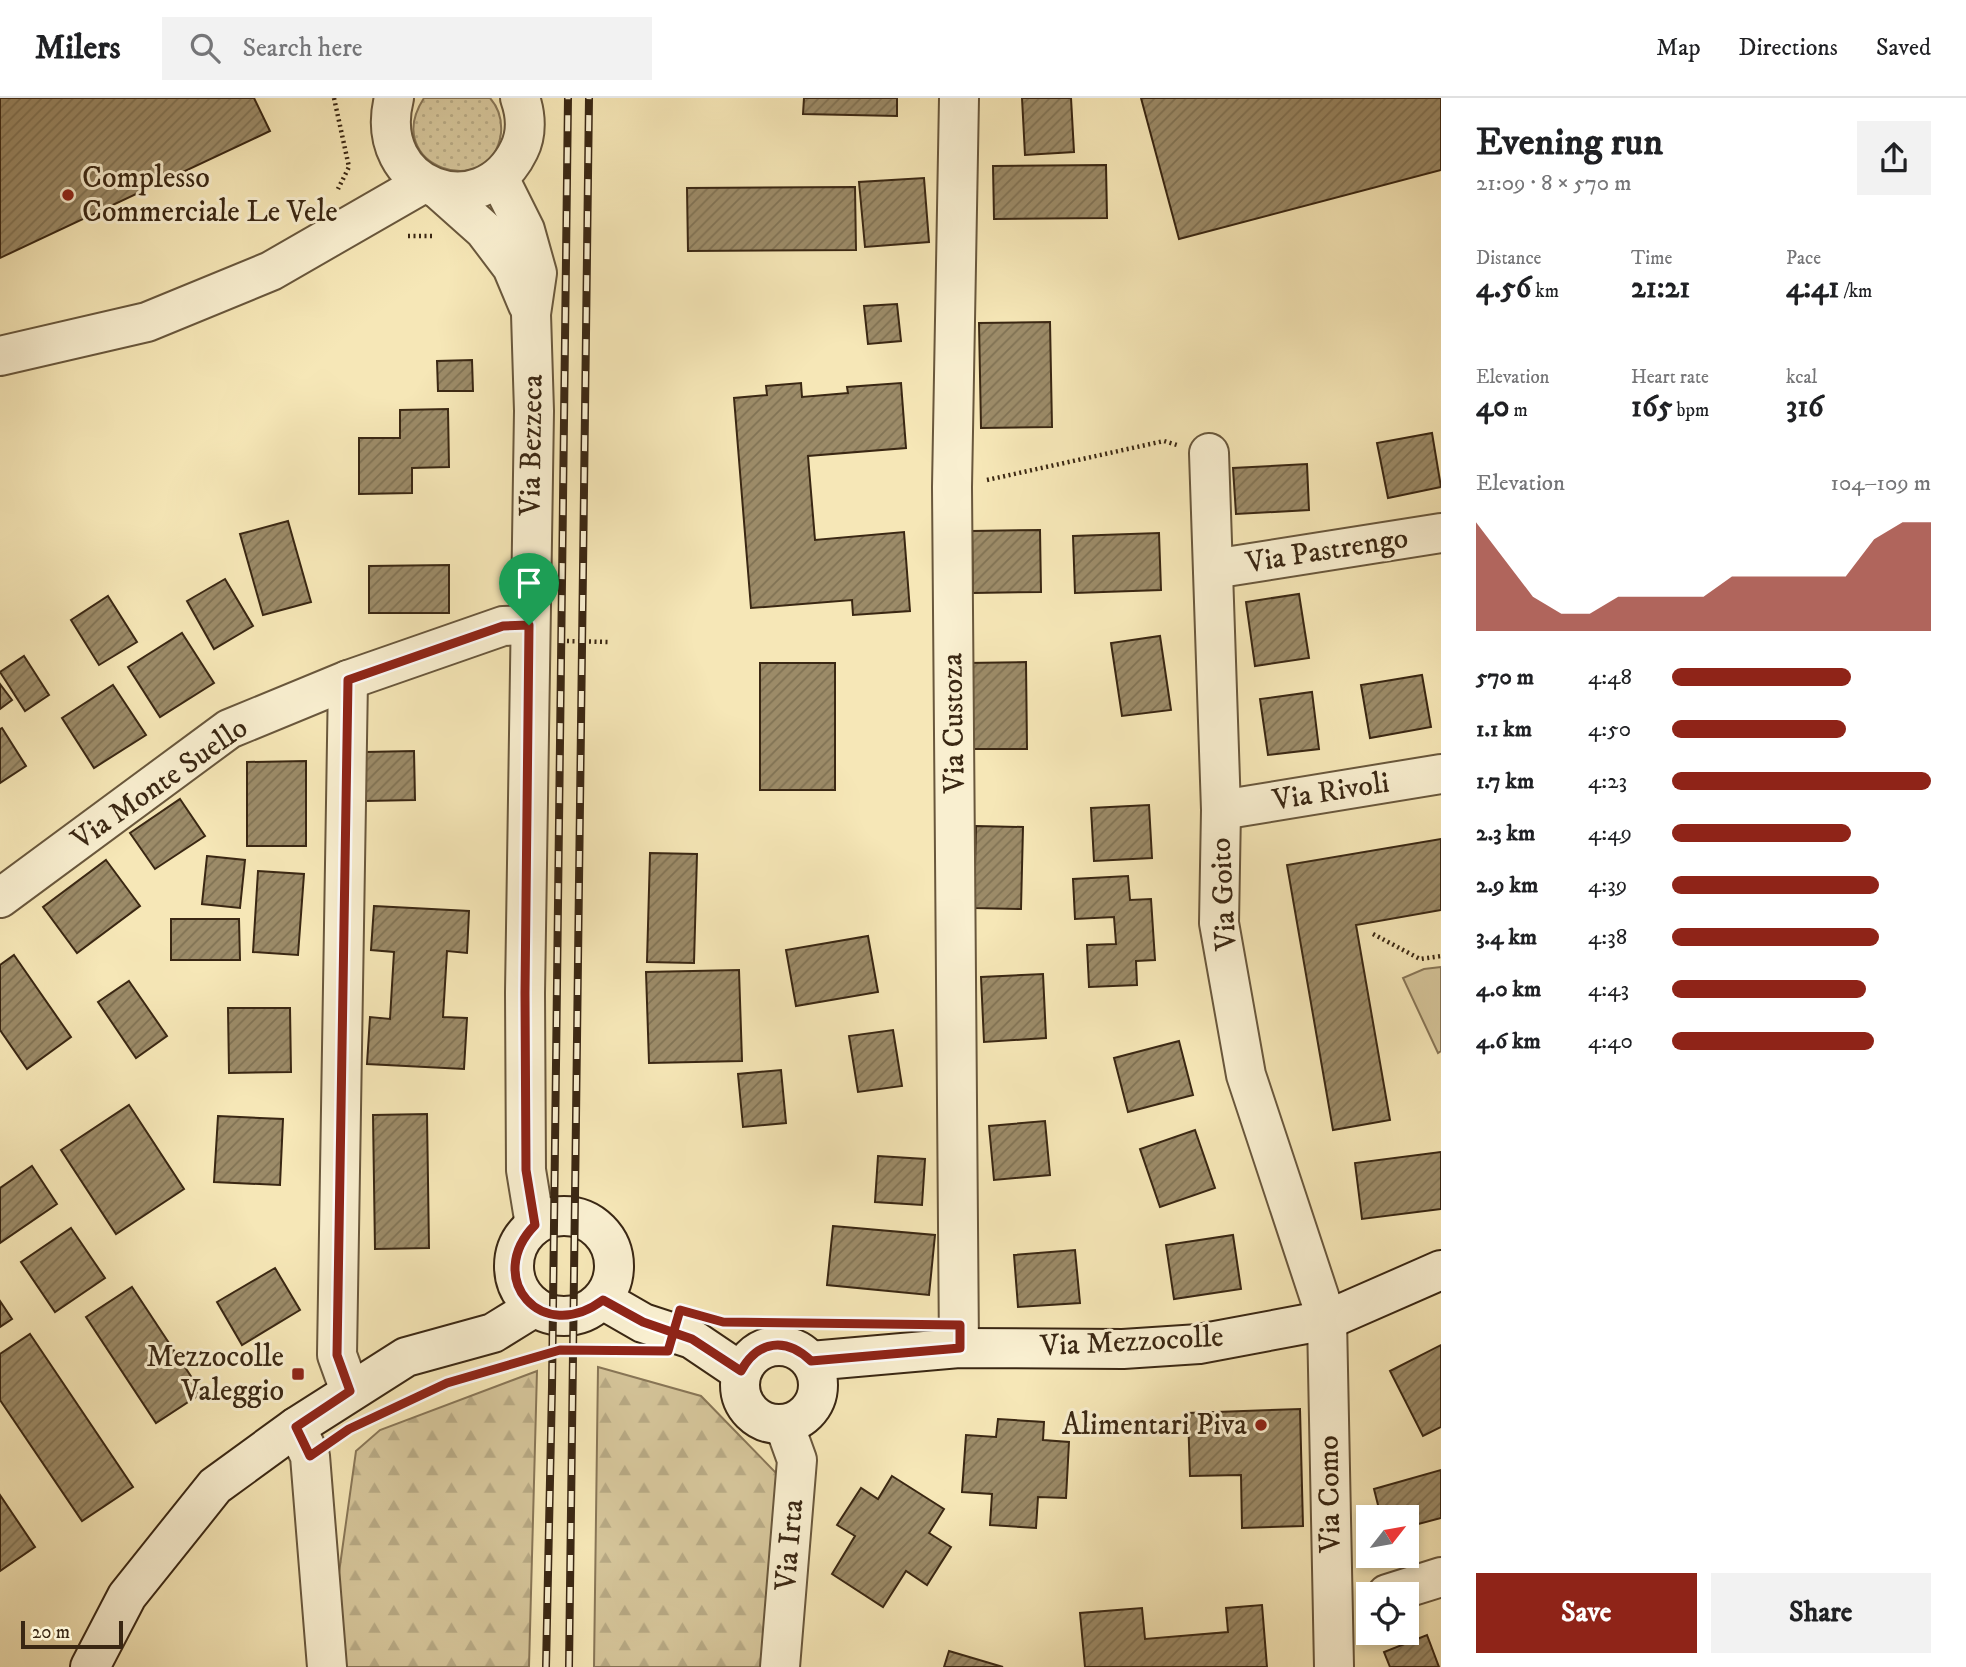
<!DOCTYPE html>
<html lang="en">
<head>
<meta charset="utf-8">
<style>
	:root { --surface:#fff; --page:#f2f2f2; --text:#202124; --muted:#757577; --line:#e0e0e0; --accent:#8f2418 }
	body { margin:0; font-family:"IM FELL DW Pica",serif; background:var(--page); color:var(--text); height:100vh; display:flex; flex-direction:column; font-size:26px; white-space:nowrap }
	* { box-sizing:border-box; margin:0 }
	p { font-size:23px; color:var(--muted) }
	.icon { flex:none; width:38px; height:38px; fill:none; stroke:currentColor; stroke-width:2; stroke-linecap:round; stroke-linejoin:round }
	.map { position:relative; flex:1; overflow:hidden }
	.side { display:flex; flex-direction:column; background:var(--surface); width:525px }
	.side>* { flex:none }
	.needle { width:46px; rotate:59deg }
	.fabs { position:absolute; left:1356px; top:1407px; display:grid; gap:14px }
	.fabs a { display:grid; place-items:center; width:63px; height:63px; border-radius:0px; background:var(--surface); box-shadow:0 4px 10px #0003; font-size:35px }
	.scale { position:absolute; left:21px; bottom:18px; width:102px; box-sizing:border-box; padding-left:7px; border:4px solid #3a2713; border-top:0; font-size:19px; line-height:24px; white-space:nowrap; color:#3a2713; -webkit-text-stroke:5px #f9efd0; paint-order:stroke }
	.pin { position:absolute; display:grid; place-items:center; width:60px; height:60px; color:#fff; margin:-72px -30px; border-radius:50% 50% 50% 0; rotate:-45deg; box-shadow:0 0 7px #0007 }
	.pin .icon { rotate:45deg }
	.round { display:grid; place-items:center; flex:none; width:74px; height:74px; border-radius:0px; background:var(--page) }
	.overview { display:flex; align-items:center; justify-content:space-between; height:119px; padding:0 35px }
	h1 { font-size:38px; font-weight:800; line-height:52px }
	.figures { display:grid; grid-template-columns:repeat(3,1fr); gap:10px; height:119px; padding:7px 35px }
	.figures div { display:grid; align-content:center }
	.figures b { font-size:30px; font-weight:800 }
	.figures small { font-size:19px; font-weight:400 }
	.figures p { font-size:19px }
	.chart { height:196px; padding:14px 35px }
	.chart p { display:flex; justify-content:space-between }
	.chart svg { width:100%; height:126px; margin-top:7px; fill:var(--accent); opacity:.7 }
	.cta { display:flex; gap:14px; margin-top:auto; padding:14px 35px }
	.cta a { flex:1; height:80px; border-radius:0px; background:var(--accent); color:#fff; font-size:28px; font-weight:800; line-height:80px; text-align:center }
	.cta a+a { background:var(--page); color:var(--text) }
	ul { padding:0 35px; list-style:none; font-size:23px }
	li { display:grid; grid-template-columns:112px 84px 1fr; align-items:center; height:52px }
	li i { height:18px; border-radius:9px; background:var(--accent) }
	header { display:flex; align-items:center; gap:42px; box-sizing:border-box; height:98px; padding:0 35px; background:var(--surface); border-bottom:2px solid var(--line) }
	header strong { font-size:33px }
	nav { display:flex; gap:38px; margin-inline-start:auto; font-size:24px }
	.search { width:490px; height:63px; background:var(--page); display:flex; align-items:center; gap:18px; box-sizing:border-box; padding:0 24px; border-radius:0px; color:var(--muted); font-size:26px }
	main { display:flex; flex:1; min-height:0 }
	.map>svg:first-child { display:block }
	.grass { fill:url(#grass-dots); stroke:#887657; stroke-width:2 }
	.forest { fill:url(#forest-firs); stroke:#887657; stroke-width:2 }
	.green { fill:#d6c69b; stroke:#887657; stroke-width:2 }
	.building { fill:url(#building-hatch); stroke:#3a2713; stroke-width:2 }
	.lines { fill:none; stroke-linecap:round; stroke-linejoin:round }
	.street-casing { stroke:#69573c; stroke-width:42 }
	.secondary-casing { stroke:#3a2713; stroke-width:42 }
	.path { stroke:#3a2713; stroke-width:4.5; stroke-dasharray:2 3.5; stroke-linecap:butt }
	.street { stroke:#f9efd0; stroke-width:38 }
	.secondary { stroke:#f9efd0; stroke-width:38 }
	.rail-casing { stroke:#3a2713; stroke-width:8 }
	.rail { stroke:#f9efd0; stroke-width:5; stroke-dasharray:16; stroke-linecap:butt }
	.route-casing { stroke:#fff; stroke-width:14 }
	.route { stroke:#8f2418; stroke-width:9 }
	.poi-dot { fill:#8f2418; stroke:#f9efd0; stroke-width:2.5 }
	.labels { text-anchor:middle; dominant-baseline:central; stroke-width:6; stroke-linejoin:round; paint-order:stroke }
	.poi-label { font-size:30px; fill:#3a2713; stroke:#f9efd0; text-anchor:end }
	.street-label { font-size:30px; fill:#3a2713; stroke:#f9efd0 }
</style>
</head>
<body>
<header>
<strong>Milers</strong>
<div class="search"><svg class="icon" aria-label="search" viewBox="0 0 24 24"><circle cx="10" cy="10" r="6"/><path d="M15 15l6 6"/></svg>Search here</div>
<nav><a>Map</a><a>Directions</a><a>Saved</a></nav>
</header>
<main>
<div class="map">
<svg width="1441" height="1569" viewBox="0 0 1441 1569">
	<defs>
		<pattern id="grass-dots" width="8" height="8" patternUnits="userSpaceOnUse" patternTransform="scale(1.75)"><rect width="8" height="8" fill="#d6c69b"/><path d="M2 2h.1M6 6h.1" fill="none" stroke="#b8aa85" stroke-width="1.8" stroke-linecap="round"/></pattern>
		<pattern id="forest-firs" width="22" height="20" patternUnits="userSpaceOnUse" patternTransform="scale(1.75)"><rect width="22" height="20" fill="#d6c69b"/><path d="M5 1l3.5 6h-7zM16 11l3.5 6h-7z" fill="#b8aa85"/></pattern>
		<pattern id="building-hatch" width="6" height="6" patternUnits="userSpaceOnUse" patternTransform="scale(1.75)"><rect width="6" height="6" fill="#9c8b68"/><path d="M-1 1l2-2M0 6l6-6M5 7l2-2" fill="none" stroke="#807254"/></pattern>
	</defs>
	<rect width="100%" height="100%" fill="#f6e7b7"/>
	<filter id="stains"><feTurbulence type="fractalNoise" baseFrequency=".00286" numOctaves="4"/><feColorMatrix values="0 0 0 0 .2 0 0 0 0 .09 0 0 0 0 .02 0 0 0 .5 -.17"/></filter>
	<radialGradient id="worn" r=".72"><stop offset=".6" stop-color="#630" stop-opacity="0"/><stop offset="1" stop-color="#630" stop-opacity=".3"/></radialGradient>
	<path class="grass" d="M424,0H490C499,10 502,22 501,35C492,105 379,69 424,0Z"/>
	<g class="forest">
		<path d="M598,1269L701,1298L779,1378L762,1569H594Z"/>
		<path d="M537,1273L529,1569H343L337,1489L356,1353L380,1332Z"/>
	</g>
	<path class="green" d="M1441,869V953L1438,955L1403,880L1424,871Z"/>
	<g class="building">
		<path d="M0,0H254L270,33L0,160Z"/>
		<path d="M804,0H897V18L803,16Z"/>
		<path d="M1022,0H1071L1074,54L1025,57Z"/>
		<path d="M1141,0H1441V72L1179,141Z"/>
		<path d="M1106,67L1107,120L994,121L993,68Z"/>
		<path d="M924,80L929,144L865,149L859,84Z"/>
		<path d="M855,89L856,152L688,153L687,90Z"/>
		<path d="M897,206L901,243L868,246L864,208Z"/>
		<path d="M1050,224L1052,329L981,330L979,225Z"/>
		<path d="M472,262L473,293H438L437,263Z"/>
		<path d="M801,285L802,299L848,295L847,289L901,285L906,350L808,358L815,442L904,434L910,513L853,517L852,502L751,510L734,300L767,297L766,288Z"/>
		<path d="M448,311L449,369L412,370V395L359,396V340H400V312Z"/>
		<path d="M1432,335L1441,389L1388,400L1377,345Z"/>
		<path d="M1307,366L1309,412L1236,416L1233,370Z"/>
		<path d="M288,423L311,504L263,517L240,436Z"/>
		<path d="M1040,432L1041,494L973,495L972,433Z"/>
		<path d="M1159,435L1161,492L1075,495L1073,438Z"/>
		<path d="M449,467V515H369V468Z"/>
		<path d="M225,481L253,528L214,551L187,503Z"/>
		<path d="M1299,496L1309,560L1255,568L1246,504Z"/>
		<path d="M108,498L137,544L99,567L71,522Z"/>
		<path d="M182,535L214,585L160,619L128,569Z"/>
		<path d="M1160,538L1171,612L1122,618L1111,545Z"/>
		<path d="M24,558L49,597L25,613L0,574Z"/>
		<path d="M1026,564L1027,651H968L966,565Z"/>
		<rect x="760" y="565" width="75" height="127"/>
		<path d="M1422,577L1431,629L1370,640L1361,587Z"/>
		<path d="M0,586L12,602L0,611Z"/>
		<path d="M113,587L146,637L94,670L62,620Z"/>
		<path d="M1312,594L1319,651L1268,657L1260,601Z"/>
		<path d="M2,630L26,668L0,685V631Z"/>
		<path d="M414,653L415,702L366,703L365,654Z"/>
		<path d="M306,663V748H247V664Z"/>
		<path d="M180,701L205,738L155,771L130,735Z"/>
		<path d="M1149,707L1152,760L1094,763L1091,710Z"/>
		<path d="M976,728L1023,729L1021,811L974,810Z"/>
		<path d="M1441,741V812L1356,827L1390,1022L1333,1032L1287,767Z"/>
		<path d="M650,755L697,756L694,865L647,864Z"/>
		<path d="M207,758L245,762L240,810L202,806Z"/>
		<path d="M106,762L140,808L77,855L43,809Z"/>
		<path d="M258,773L304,776L298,857L253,854Z"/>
		<path d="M1128,778L1130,802L1151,801L1155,862L1136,863L1137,887L1089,889L1087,847L1116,846L1114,819L1075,821L1073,781Z"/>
		<path d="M374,808L469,813L467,855L447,853L443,919L467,920L464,971L367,966L370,919L390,921L394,854L371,852Z"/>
		<path d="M171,821H239L240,862H171Z"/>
		<path d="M868,838L878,894L796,908L786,852Z"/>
		<path d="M14,857L71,939L27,971L0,932V867Z"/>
		<path d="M739,872L742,963L649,965L646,874Z"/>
		<path d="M1043,876L1046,940L984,944L981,879Z"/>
		<path d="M129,883L167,938L136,960L98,904Z"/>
		<path d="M228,910H290L291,974L229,975Z"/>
		<path d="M893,932L902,988L858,994L849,938Z"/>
		<path d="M1179,943L1193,997L1128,1014L1114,960Z"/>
		<path d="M781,972L786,1025L743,1029L738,976Z"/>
		<path d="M129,1007L184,1091L116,1136L61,1052Z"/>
		<path d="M427,1016L429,1150L375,1151L373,1017Z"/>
		<path d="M218,1018L283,1021L280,1087L214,1084Z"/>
		<path d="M1045,1023L1050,1077L994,1082L989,1028Z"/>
		<path d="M1195,1032L1215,1090L1160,1109L1140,1051Z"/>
		<path d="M1441,1054V1111L1362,1121L1355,1065Z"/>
		<path d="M878,1058L925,1061L922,1107L875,1104Z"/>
		<path d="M32,1068L57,1106L0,1145V1090Z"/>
		<path d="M833,1128L935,1137L929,1197L827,1187Z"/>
		<path d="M71,1130L105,1180L55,1214L21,1164Z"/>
		<path d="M1233,1137L1241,1191L1174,1201L1166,1147Z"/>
		<path d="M1075,1152L1080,1205L1018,1209L1014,1157Z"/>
		<path d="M275,1170L300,1212L242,1247L217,1204Z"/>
		<path d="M132,1189L202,1295L156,1325L86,1219Z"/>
		<path d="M0,1203L12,1221L0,1229Z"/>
		<path d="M30,1236L133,1389L82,1423L0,1302V1256Z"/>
		<path d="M1441,1247V1329L1423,1338L1390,1273Z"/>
		<path d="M1300,1311L1303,1428L1242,1430L1241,1377L1190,1378L1188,1315Z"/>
		<path d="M998,1321L1044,1324L1043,1342L1069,1344L1066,1400L1038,1399L1036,1430L990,1427L992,1396L962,1394L966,1337L996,1339Z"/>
		<path d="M1441,1372V1420L1407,1429V1419H1381L1374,1391Z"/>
		<path d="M892,1378L944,1411L929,1435L951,1449L927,1487L906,1473L883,1509L832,1476L855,1438L837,1427L861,1390L878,1401Z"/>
		<path d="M0,1397L35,1449L0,1473Z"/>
		<path d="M1262,1507L1267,1569H1085L1080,1515L1142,1510L1145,1541L1228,1534L1226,1510Z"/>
		<path d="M1427,1537L1439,1569H1390L1384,1554Z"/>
		<path d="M949,1553L1003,1569H944Z"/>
	</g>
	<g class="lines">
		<g class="street-casing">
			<g id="street">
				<path d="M394,0C371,91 482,129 519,52C527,36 526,17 520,0"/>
				<path d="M959,0L952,389L959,1250"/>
				<path d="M499,80L525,132L537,175L531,216L534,313L525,895L526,1072L535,1127"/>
				<path d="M438,91L484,132L512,169L528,207"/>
				<path d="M0,258L147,224L271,173L424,85"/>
				<path d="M1209,355L1221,712L1219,825L1246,977L1327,1222L1334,1569"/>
				<path d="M1213,471L1441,435"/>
				<path d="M348,582L337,1257L350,1293"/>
				<path d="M1221,712L1441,676"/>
				<path d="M0,800L229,631L348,582L503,528L529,527"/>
				<path d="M296,1329L310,1358L327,1569"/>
				<path d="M1387,1496L1441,1479"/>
				<path d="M780,1569L797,1362L784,1326"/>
			</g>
		</g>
		<g class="secondary-casing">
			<g id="secondary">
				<circle cx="564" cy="1168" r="50"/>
				<path d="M603,1202L643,1225L692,1241L741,1274"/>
				<circle cx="779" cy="1287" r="39"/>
				<path d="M811,1263L959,1250L1123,1251L1199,1246L1327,1222L1441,1172"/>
				<path d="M90,1569L127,1498L215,1388L296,1329L406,1259L493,1235L535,1209"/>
			</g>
		</g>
		<g class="path">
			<path d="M334,0L349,69L338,91"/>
			<path d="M408,138H434"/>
			<path d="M987,382L1164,343L1177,347"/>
			<path d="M567,543L608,544"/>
			<path d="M1373,836L1420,861L1441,858"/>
			<path d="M733,1224L808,1225"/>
			<path d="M518,1264L560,1252L616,1253"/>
			<path d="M410,1303L434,1291"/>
		</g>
		<use href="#street" class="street"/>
		<use href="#secondary" class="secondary"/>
		<g class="rail-casing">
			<g id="rail">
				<path d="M546,1569L552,1289L568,0"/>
				<path d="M569,1569L589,0"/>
			</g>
		</g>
		<use href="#rail" class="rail"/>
	</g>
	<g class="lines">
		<g class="route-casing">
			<path id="route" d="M529,527L525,895L526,1072L535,1127C483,1180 542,1248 603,1202L643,1224L692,1241L741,1273C758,1242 786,1239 811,1263L960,1250V1227L723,1224L680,1212L668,1253L560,1252L447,1285L349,1331L310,1358L296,1329L350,1293L337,1257L348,582L503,528L529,527"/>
		</g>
		<use href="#route" class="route"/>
	</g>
	<g class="poi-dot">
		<circle cx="68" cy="97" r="7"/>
		<rect x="291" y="1269" width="14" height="14" rx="3.5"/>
		<circle cx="1261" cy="1327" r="7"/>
	</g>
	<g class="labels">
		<g class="poi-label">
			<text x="82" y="80" text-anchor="start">Complesso<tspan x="82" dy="34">Commerciale Le Vele</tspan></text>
			<text x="284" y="1259">Mezzocolle<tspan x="284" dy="34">Valeggio</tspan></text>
			<text x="1247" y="1327">Alimentari Piva</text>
		</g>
		<g class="street-label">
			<text transform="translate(532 347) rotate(-89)">Via Bezzeca</text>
			<text transform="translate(1327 453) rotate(-9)">Via Pastrengo</text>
			<text transform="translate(954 625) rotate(-91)">Via Custoza</text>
			<text transform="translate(160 686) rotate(-35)">Via Monte Suello</text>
			<text transform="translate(1331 694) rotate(-9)">Via Rivoli</text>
			<text transform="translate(1224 796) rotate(-93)">Via Goito</text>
			<text transform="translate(1132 1244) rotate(-3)">Via Mezzocolle</text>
			<text transform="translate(1330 1396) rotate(-91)">Via Como</text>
			<text transform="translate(790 1447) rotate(-85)">Via Irta</text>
		</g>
	</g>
	<rect width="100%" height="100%" filter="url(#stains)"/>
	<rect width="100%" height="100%" fill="url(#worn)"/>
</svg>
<div class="fabs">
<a><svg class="needle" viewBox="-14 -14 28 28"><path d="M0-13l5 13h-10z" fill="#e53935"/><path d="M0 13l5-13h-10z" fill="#757577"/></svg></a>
<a><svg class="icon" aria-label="locate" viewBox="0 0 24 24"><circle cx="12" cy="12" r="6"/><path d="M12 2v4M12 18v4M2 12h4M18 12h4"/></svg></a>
</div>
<div class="scale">20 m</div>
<div class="pin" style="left:529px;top:527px;background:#1e9e55"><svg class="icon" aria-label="arrive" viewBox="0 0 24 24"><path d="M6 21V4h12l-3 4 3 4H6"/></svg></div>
</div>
<section class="side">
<div class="overview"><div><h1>Evening run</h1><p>21:09 · 8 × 570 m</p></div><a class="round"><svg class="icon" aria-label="share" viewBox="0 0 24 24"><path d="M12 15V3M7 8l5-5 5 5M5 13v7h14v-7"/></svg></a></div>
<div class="figures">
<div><p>Distance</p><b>4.56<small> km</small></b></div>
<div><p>Time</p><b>21:21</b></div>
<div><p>Pace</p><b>4:41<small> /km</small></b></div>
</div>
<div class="figures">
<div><p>Elevation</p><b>40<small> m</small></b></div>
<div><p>Heart rate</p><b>165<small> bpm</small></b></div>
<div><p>kcal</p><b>316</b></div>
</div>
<div class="chart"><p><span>Elevation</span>104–109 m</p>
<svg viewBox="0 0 160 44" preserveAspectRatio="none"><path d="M0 44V6L10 19L20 32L30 38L40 38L50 32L60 32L70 32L80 32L90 25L100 25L110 25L120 25L130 25L140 12L150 6L160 6V44z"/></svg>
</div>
<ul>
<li><b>570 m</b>4:48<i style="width:69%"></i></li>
<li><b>1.1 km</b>4:50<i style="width:67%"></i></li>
<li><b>1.7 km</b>4:23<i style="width:100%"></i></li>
<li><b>2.3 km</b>4:49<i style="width:69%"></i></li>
<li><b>2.9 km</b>4:39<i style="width:80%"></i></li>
<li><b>3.4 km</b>4:38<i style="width:80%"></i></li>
<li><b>4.0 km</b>4:43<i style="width:75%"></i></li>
<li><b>4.6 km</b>4:40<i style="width:78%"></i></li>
</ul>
<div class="cta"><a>Save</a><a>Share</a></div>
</section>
</main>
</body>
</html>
